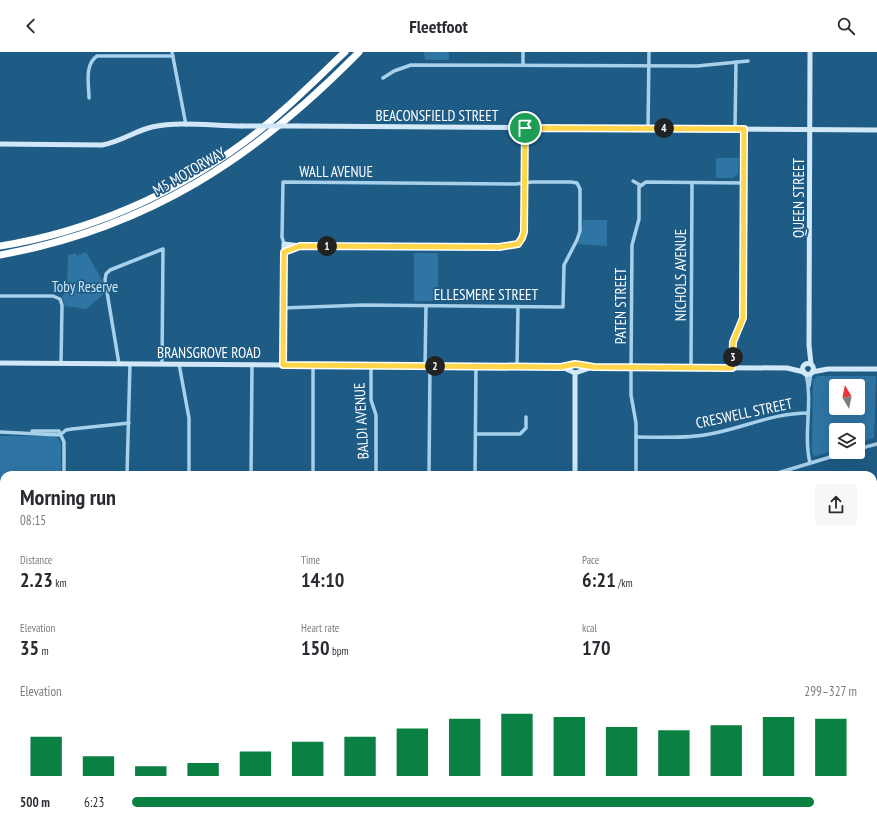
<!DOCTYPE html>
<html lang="en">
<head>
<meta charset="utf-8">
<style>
	:root { --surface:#fff; --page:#f7f7f7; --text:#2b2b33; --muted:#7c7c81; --accent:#0b8043 }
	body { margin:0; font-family:"PT Sans Narrow",sans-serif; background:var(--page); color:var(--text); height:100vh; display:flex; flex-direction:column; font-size:15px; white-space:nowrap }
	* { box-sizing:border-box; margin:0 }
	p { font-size:13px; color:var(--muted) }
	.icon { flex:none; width:22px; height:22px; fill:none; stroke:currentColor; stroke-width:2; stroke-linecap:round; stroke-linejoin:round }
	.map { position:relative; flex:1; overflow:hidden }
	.panel { position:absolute; left:0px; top:419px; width:877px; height:354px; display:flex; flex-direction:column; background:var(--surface); border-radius:12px 12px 0 0; box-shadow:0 4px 16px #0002 }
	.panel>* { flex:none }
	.needle { width:26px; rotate:350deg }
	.fabs { position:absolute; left:829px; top:327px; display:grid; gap:8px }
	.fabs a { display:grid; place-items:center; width:36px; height:36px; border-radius:4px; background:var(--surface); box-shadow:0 4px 16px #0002; font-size:20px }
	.pin { position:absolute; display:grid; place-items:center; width:34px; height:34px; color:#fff; margin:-17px; border:2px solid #fff; border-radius:50%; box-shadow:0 1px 4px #0007 }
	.km { position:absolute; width:20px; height:20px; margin:-10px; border-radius:50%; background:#222; color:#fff; font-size:11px; line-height:20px; text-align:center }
	.round { display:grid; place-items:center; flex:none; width:42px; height:42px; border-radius:4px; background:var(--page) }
	.overview { display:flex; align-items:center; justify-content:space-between; height:68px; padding:0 20px }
	h1 { font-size:22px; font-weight:700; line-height:30px }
	.stats { display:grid; grid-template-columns:repeat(3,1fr); gap:6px; height:68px; padding:4px 20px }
	.stats div { display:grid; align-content:center }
	.stats b { font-size:20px; font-weight:700 }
	.stats small { font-size:11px; font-weight:400 }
	.stats p { font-size:11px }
	.chart { height:112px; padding:8px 20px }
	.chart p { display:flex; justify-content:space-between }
	.chart svg { width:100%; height:72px; margin-top:4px; stroke:var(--accent); stroke-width:6 }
	ul { padding:0 20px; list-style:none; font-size:13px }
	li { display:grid; grid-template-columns:64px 48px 1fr; align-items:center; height:30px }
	li i { height:10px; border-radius:5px; background:var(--accent) }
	header { display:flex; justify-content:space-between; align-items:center; height:52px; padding:0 20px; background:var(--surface); font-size:18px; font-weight:700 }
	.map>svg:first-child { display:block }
	.green { fill:#2f75a3; fill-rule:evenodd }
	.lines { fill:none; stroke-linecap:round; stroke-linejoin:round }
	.stream { stroke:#9acdec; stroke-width:1 }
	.street { stroke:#a7d0ea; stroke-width:3.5 }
	.secondary { stroke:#d2e8f8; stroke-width:5 }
	.highway { stroke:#fff; stroke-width:7 }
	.rail-casing { stroke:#fff; stroke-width:2.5 }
	.rail { stroke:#1e5c86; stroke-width:1; stroke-dasharray:3; stroke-linecap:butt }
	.secondary-bridge { stroke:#d2e8f8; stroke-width:5 }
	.route-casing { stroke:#fff; stroke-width:8 }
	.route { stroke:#ffd54a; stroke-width:5 }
	.labels { text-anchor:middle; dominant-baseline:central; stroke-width:3.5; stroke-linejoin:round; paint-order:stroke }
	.street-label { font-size:15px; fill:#fff; stroke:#1e5c86 }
	.park-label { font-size:15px; fill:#cbe6f8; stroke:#1e5c86 }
</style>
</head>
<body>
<header><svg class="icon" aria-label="back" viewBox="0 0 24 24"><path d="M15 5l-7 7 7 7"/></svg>Fleetfoot<svg class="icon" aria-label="search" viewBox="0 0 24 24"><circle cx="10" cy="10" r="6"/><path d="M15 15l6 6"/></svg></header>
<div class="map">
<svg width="877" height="773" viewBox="0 0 877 773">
	<rect width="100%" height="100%" fill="#1e5c86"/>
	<g class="green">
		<path d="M424,0H449V8H425Z"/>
		<path d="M716,106H739L738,122L733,126H716Z"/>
		<path d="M583,168H607V194L578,192L581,183Z"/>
		<path d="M86,200L102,228L105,241L86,257L65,254L62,244L67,239L68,203L76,201L77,204Z"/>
		<rect x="414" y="201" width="24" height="48"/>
		<path d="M818,324H876L874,386L858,391V378H836V398L815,404L812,402L813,328ZM836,334H858V356H836Z"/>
		<path d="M0,384H51L58,386L61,391V423H4V549H0Z"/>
	</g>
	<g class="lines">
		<path class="stream" d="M0,501L4,499"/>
		<g class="street">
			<path d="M172,0L186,73"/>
			<path d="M523,13V0"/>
			<path d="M383,26L394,19L411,13L697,14L748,9"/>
			<path d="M89,46C89,33 84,13 97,4H173"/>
			<path d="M648,76L649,0"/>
			<path d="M735,77L736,10"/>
			<path d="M633,129L640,133"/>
			<path d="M0,244H53L60,247L62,253L61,311"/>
			<path d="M283,256L364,253L563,255L564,213L577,188L580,179V137L577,131L571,130H532L516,132L283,130L282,185L284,192"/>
			<path d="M119,312L105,228L106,222L110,218L163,197L162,312"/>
			<path d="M179,312L189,366V423"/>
			<path d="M371,314V348L376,363V423"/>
			<path d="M425,314L426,254"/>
			<path d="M517,314L518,255"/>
			<path d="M691,315L692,131"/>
			<path d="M732,316L733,290L743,266L744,77"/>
			<path d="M806,321C813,351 803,382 810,411"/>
			<path d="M809,334L811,321"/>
			<path d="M32,379H59L64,390V423"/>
			<path d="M0,380L60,383L66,378L72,377L129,371"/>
			<path d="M476,382H520L526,376V365"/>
			<path d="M636,385C660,385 685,387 710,382C743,376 773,361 808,361"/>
			<path d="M858,397L877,392"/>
			<path d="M127,423L130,312"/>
			<path d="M251,423L252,313"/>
			<path d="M313,423V313"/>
			<path d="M429,423L430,314"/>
			<path d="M475,423L476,314"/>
			<path d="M636,423V371L631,343V319L632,193L639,167V135L646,130L744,131"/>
			<path d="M771,423L847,400"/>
			<path d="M873,447L877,446"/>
			<path d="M873,503L877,501"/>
			<path d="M873,563L877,562"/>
			<path d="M1,656V556"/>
			<path d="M873,733L877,732"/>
			<path d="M0,763L3,773"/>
			<path d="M64,769L65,773"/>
			<path d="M126,769V773"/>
			<path d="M205,769L206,773"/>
			<path d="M275,769V773"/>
			<path d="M390,769V773"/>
			<path d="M450,769V773"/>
			<path d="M509,769V773"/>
			<path d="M768,769V773"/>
		</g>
		<g class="secondary">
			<path d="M810,0L809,293L811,312"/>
			<path d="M298,74L877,78"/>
			<path d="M0,92L102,93C120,90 135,79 152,75C181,69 213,74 242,74"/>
			<path d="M284,200L301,194L499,195C510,194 520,196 523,183L525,75"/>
			<path d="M0,311L561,315L575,312L594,315L787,316L804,320"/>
			<circle cx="808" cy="317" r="5.5"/>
			<path d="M283,313L284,192L301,194"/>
			<path d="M562,315L575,321L590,316"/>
			<path d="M812,320L828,317H877"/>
			<path d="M575,423V321"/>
			<path d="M873,627H877"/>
			<path d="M670,769L671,773"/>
			<path d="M561,773L573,769"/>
		</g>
		<g class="highway">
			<path d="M0,194C88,180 172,143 243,91C280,64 312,31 345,0"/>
			<path d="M0,203C148,176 255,106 359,0"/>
		</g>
		<g class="rail-casing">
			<g id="rail">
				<path d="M873,685L877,684"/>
				<path d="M873,692L877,691"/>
				<path d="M623,773L635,769"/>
			</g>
		</g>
		<use href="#rail" class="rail"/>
		<path class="secondary-bridge" d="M242,74H298"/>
	</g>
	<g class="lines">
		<g class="route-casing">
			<path id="route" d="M525,76L744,77L743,266L733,290L732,316L594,315L575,312L561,315L283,313L284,200L300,194L499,195L518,192L522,186L524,180Z"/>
		</g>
		<use href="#route" class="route"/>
	</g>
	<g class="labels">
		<g class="street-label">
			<text x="437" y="63">BEACONSFIELD STREET</text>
			<text transform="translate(189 119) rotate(-30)">M5 MOTORWAY</text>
			<text x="336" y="119">WALL AVENUE</text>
			<text transform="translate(798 146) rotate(-90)">QUEEN STREET</text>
			<text transform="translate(680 223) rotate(-90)">NICHOLS AVENUE</text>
			<text x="486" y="242">ELLESMERE STREET</text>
			<text transform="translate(620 254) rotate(-90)">PATEN STREET</text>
			<text x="209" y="300">BRANSGROVE ROAD</text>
			<text transform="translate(744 361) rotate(-12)">CRESWELL STREET</text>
			<text transform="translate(361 369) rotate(-93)">BALDI AVENUE</text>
		</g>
		<g class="park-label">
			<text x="85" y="234">Toby Reserve</text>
		</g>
	</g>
</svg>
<div class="fabs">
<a><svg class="needle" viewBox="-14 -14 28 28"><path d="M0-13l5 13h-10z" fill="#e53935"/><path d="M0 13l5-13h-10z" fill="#7c7c81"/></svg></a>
<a><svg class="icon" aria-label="layers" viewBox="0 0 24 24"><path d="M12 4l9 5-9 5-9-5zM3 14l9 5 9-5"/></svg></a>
</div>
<div class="pin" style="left:525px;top:76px;background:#1e9e55"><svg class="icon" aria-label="arrive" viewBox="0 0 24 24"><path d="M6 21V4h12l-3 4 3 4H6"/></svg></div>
<b class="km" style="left:327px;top:194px">1</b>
<b class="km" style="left:435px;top:314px">2</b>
<b class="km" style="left:733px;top:305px">3</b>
<b class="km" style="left:664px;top:76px">4</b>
<section class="panel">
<div class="overview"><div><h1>Morning run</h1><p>08:15</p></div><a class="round"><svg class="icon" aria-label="share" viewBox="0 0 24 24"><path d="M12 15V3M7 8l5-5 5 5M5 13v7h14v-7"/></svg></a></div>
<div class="stats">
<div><p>Distance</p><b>2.23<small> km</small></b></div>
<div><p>Time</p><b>14:10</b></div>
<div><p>Pace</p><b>6:21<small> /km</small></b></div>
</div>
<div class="stats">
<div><p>Elevation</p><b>35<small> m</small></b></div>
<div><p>Heart rate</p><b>150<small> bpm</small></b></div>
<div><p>kcal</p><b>170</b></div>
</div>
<div class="chart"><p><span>Elevation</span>299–327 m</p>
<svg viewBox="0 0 160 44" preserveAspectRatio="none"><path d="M5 44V20M15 44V32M25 44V38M35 44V36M45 44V29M55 44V23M65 44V20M75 44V15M85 44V9M95 44V6M105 44V8M115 44V14M125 44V16M135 44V13M145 44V8M155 44V9"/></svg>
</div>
<ul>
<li><b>500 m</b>6:23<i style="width:94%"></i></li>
</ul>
</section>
</div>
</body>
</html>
